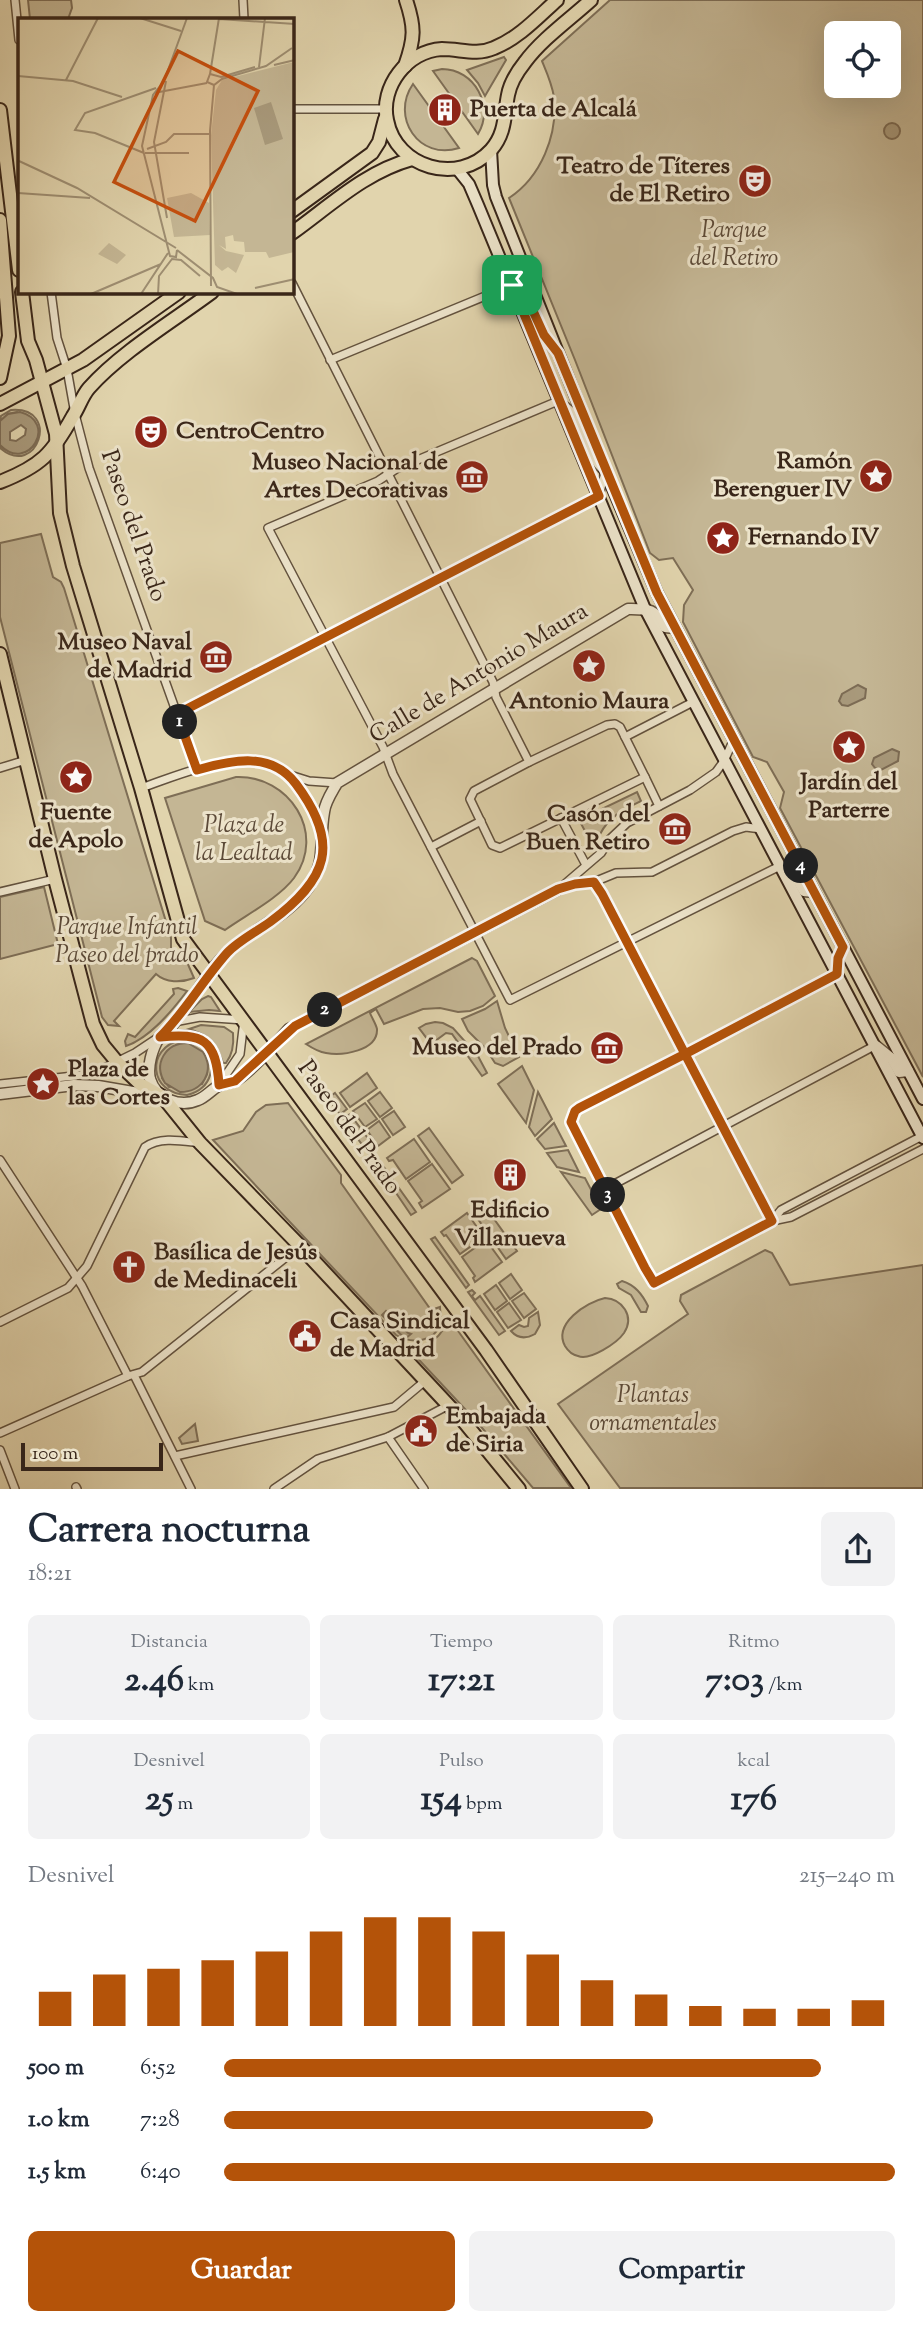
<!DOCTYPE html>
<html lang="es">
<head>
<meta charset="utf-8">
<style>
	:root { --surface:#fff; --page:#f2f2f3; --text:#1f2937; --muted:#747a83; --accent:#b45309 }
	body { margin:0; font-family:"Sorts Mill Goudy",serif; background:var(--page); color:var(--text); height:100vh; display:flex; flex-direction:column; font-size:26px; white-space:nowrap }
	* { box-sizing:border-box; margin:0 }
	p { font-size:23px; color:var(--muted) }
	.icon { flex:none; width:38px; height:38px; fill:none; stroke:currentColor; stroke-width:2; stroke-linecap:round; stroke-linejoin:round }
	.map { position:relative; height:1489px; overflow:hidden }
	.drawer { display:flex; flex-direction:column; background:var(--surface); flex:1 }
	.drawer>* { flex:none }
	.buttons { position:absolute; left:824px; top:21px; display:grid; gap:14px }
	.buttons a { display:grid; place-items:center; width:77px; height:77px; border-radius:10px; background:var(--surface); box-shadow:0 7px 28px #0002; font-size:35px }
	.scale { position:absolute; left:21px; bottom:18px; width:142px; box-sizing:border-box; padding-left:7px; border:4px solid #392619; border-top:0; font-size:19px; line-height:24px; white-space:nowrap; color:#392619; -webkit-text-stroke:5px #ece3ca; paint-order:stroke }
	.pin { position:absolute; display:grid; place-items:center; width:60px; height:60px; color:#fff; margin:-30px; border-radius:14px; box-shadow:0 4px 10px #0006 }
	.km { position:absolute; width:35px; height:35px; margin:-18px; border-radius:50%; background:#222; color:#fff; font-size:19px; line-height:35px; text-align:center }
	.round { display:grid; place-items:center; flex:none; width:74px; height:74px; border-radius:10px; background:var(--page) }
	.head { display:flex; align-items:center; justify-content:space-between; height:119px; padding:0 28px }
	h1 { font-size:38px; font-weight:700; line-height:52px }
	.stats { display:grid; grid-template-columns:repeat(3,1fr); gap:10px; height:119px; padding:7px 28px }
	.stats div { display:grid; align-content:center; border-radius:10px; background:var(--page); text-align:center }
	.stats b { font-size:35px; font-weight:700 }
	.stats small { font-size:19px; font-weight:400 }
	.stats p { font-size:19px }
	.chart { height:196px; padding:14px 28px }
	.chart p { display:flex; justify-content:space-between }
	.chart svg { width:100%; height:126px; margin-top:7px; stroke:var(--accent); stroke-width:6 }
	.cta { display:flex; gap:14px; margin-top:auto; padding:14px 28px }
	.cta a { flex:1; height:80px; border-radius:10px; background:var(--accent); color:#fff; font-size:28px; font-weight:700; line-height:80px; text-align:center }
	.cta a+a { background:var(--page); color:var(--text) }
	ul { padding:0 28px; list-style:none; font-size:23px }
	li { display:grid; grid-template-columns:112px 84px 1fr; align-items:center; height:52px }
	li i { height:18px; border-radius:9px; background:var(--accent) }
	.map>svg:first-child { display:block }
	.green { fill:#c4b694; stroke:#7e6e56; stroke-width:2; fill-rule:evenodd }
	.water { fill:#a8997b; stroke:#7c6b54; stroke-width:2; fill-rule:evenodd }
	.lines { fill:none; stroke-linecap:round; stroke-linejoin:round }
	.minor-casing { stroke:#63523e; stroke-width:10 }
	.tertiary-casing { stroke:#63523e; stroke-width:13 }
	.secondary-casing { stroke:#392619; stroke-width:14 }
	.primary-casing { stroke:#392619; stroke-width:16 }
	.trunk-casing { stroke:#392619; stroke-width:16 }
	.minor { stroke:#ece3ca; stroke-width:7 }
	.tertiary { stroke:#ece3ca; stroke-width:10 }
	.secondary { stroke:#ece3ca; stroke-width:10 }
	.primary { stroke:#e1d4ad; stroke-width:12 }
	.trunk { stroke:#e1d4ad; stroke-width:12 }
	.route-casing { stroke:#fff; stroke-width:14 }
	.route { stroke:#b45309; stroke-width:9 }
	.labels { text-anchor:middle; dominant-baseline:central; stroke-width:6; stroke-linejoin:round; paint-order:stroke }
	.poi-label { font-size:24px; font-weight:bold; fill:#392619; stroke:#ece3ca; text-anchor:start }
	.park-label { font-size:24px; font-style:italic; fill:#5c4a38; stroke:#ece3ca }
	.street-label { font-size:24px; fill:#392619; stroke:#ece3ca }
	.inset-road { fill:none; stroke:#9e8e72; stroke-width:2 }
	.view { fill:#c54f0f; fill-opacity:0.15; stroke:#c54f0f; stroke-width:3.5 }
	.inset-edge { fill:none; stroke:#392619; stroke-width:3.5 }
</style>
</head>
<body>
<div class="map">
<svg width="923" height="1489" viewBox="0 0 923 1489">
	<rect width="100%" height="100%" fill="#e1d4ad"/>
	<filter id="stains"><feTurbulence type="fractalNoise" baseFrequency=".00286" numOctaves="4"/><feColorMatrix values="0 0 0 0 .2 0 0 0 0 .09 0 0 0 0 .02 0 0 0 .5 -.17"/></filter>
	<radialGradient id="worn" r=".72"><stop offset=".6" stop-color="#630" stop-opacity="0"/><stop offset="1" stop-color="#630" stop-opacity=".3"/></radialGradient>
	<g class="green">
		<path d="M28,0H71L72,8L68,19H30Z"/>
		<path d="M610,0H923V1077L780,808L784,792L767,762L753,757L683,622L684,605L693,590L673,558L659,560L650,553L575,360L509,198C541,177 558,135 554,97C552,84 547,73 542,61ZM836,33H889V86H836Z"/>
		<path d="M504,57L506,60L485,96L478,83L467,70Z"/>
		<path d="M442,69C474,69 495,106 478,134L433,71Z"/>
		<path d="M413,84L459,148C419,161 390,117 413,84Z"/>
		<path d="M11,410C62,406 37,480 0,448V445C18,463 44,448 36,424L17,412L8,414L0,421L1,416Z"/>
		<path d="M41,534L53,577L61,582L64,588L171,938V952L178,954L183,953L194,978C181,983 166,983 156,974L114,1021L119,1026L108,1025L102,1017L0,617V543Z"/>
		<path d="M236,777C289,775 327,833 294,878C279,898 246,915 225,930L205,921L165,798Z"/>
		<path d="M637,792L641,801C629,807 614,814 606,825C599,833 602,835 592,844L579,820Z"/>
		<path d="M44,887L58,944L0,959V897Z"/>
		<path d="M472,958L477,961L495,996L483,1006L470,1011L458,1012L440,1008L423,1009L384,1024L376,1009L370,1013C372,1018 376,1024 377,1029C378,1051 342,1056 326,1053C319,1052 312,1048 306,1044Z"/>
		<path d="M178,988L187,991C172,1011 150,1038 126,1046L125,1041L128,1034L135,1037L174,994L173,989Z"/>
		<path d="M208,996L211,997L220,1011L209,1010L189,1012L202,999Z"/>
		<path d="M497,1001L505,1028L519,1057L503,1066L495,1063L486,1049L468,1031L462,1019L485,1009Z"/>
		<path d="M435,1022L443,1023L453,1028L478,1056L487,1073L482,1076L452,1034L446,1033L431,1044L419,1028L426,1024Z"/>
		<path d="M201,1025L224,1027L233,1033C234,1044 233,1054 226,1063H223C217,1044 208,1035 189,1029Z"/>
		<path d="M181,1040L201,1045C219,1063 212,1090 187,1095C149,1094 145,1048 181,1040ZM188,1043L208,1062L207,1074L202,1084L169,1087L162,1078L176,1045Z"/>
		<path d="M522,1066L534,1090L526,1123L498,1084Z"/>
		<path d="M367,1073L377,1088L350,1107L340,1093Z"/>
		<path d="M380,1092L392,1108L380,1117L368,1101Z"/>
		<path d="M538,1092L552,1119L535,1136L529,1127Z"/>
		<path d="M335,1093L347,1109L342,1113L345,1117L350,1114L375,1148L370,1152L378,1159L374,1161L328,1098Z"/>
		<path d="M288,1103L341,1175V1183L431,1310L440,1307C440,1312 442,1319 440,1324C434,1343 411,1344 396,1335L213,1140L243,1131L256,1112L266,1105Z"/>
		<path d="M365,1103L377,1119L365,1127L353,1111Z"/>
		<path d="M394,1111L405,1127L393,1135L382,1119Z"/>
		<path d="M379,1121L390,1137L378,1146L367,1130Z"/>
		<path d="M554,1123L566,1146L545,1149L537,1139Z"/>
		<path d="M429,1128L463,1175L452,1183L418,1136Z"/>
		<path d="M414,1139L430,1162L406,1179L393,1160L389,1161L387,1158Z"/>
		<path d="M568,1150L579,1172L557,1167L547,1153Z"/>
		<path d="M381,1163L416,1212L411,1215L377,1165Z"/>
		<path d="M432,1164L450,1189L422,1208L419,1203L422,1201L408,1181Z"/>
		<path d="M561,1172L585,1178L601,1209L592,1215Z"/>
		<path d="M484,1205L517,1251L506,1259L473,1212Z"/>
		<path d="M467,1213L484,1237L460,1254L446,1235L444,1236L441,1232Z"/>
		<path d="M435,1237L469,1285L466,1288L431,1239Z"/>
		<path d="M486,1240L502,1262L475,1282L473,1278L475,1276L462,1257Z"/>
		<path d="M765,1250L772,1253L790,1285L923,1265V1488H620L558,1404L688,1314L680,1301L681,1295Z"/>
		<path d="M511,1274L522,1290L510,1299L499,1283Z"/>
		<path d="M622,1281C635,1285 642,1294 648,1306L646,1312H641L631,1295L619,1288L617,1284Z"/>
		<path d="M496,1285L507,1301L495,1310L484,1294Z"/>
		<path d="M472,1290L475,1293L472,1296L475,1300L480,1296L505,1331L499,1335L468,1292Z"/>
		<path d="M524,1293L536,1309L524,1318L512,1301Z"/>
		<path d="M605,1298C622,1299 635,1316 624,1333C617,1343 590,1361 578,1356C573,1355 568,1351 565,1346C553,1324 586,1302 605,1298Z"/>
		<path d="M509,1303L521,1320L508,1328L497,1312Z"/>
		<path d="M538,1312L540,1325L535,1334C526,1339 518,1339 511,1331L519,1325L524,1327L528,1326L529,1318Z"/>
		<path d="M448,1317L571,1488H533L477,1422L407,1347C428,1349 443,1337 448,1317Z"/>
		<path d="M195,1424L198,1441L182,1444L179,1438Z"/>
	</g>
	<g class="water">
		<circle cx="892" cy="131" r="8"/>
		<path d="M20,412C59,422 28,474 0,445V421L8,414ZM21,425L26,429L25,435L16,441L10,440V432Z"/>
		<path d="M858,685L866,689L865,698L848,706L842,705L839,701L842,694Z"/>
		<path d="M892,749L899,752L898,761L881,770L875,768L872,764L874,758Z"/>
		<path d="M72,764L78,765L79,779L85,784L83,790L79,791L73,787L74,776L68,771Z"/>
		<path d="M188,1043L203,1052C215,1071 203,1092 180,1092L165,1083C153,1064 165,1043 188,1043Z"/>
		<path d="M386,1311L408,1333L411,1334L405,1339L382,1315Z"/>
	</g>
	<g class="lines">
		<g class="minor-casing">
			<g id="minor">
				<path d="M15,0L19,40"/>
				<path d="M243,0L244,19"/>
				<path d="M292,109H386"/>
				<path d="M292,283L493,682L496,697L529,762"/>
				<path d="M51,292L57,338L67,369L75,414L89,468L197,770"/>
				<path d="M330,360L512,285"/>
				<path d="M558,401L396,469L378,481L268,528L383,747L393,774L510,1000L780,866"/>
				<path d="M177,714L599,496L605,472"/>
				<path d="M615,724L620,727L645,777L500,848L492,845L470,799L474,791L529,762L607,725Z"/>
				<path d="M625,737L693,702"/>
				<path d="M0,768L26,760"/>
				<path d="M290,775L309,781L337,783"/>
				<path d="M645,777L659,806"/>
				<path d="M141,788C180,775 253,741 288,774C304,789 313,811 322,830"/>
				<path d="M561,818L586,865"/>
				<path d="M431,847L481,821"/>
				<path d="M594,882L602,894L772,1221"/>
				<path d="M559,889L601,853L610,839L627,823L690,790L716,772L724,761L734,739"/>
				<path d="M561,889L575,884L594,882L616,873L652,872L733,831L746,827L761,829"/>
				<path d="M0,892L55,879"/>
				<path d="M843,947L838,958L837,974L579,1108L575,1111L571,1122L645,1268L654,1283L772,1221L791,1217L923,1149"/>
				<path d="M174,1022L200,1017L244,1020L240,1054L219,1085"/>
				<path d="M0,1084L92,1074L135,1053L156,1039"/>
				<path d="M0,1160L82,1286L128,1376"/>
				<path d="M605,1189L876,1045"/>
				<path d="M773,1220L781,1210L922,1136"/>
				<path d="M0,1322L68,1288L87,1266L145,1147C160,1136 183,1141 200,1143"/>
				<path d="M134,1375L191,1489"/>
				<path d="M0,1433L128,1376L142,1372L300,1246"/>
				<path d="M388,1437L424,1489"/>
				<path d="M0,1450L15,1489"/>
				<path d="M175,1456L394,1407L425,1381"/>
				<path d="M76,1487L77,1489"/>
				<path d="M274,1489L318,1459L388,1437L447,1406"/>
			</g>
		</g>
		<g class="tertiary-casing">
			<g id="tertiary">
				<path d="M512,285L523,289L544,335L555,350"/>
				<path d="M560,403C565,408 573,413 577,419C588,436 589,456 605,470"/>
				<path d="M783,868L799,882L804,891L814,892"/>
				<path d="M559,889L289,1029C276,1043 251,1072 235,1081C231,1083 224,1083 220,1085C212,1089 206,1097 198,1100C180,1108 156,1099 150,1079C147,1067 152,1049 159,1038C162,1033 169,1029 174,1023C193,1001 206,972 229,951C251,930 284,918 304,893C329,862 318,845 324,812C325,802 332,792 337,783L628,609C648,609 655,608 665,627L675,628"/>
				<path d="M160,1037C204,1032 216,1040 219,1085"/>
				<path d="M876,1046L892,1059L899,1072L908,1071"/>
				<path d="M0,1094L74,1085L98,1086L156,1096"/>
			</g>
		</g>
		<g class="secondary-casing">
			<g id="secondary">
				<path d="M491,150L493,185L496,197L605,470L657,593L923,1099"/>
				<path d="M457,169L469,184L478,205L645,609L923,1138"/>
			</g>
		</g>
		<g class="primary-casing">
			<g id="primary">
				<path d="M557,0C538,17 519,38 494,48C476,56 461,49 442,49C407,51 380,87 387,120C396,168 458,186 491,150C506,133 504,115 508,95C510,84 517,72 525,62C542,39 569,20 591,0"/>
				<path d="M405,66C415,38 415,27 406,0"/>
				<path d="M292,211L372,153L379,142L385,119"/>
				<path d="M292,233C331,205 365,172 412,159"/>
				<path d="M0,404L83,360L179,292"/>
				<path d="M0,482C41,466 52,454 73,416C79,407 82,396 89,388C121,352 173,321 212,292"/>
			</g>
		</g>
		<g class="trunk-casing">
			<g id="trunk">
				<path d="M0,110L19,270"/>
				<path d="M0,220L9,336L0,378"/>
				<path d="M22,292L28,341L36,360L56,434L60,513L73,566L141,788L183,939L486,1350L582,1489"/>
				<path d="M0,654L55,879L93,1024L103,1045L117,1062L140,1084L163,1097L200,1143L300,1246L465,1423L519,1489"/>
			</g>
		</g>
		<use href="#minor" class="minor"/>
		<use href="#tertiary" class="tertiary"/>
		<use href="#secondary" class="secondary"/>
		<use href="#primary" class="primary"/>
		<use href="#trunk" class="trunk"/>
	</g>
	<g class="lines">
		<g class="route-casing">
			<path id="route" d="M512,285L599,496L177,714L197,770C232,760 271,751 296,784C341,844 328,879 270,922C256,932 238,941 227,953C203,980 185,1012 160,1037C203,1033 216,1039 219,1085L235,1081L295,1026L558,889L575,884L594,882L602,894L685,1054L579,1108L575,1111L571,1122L645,1268L654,1283L772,1221L685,1054L837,974L838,958L843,947L657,593L558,353L544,335L523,289L512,285"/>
		</g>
		<use href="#route" class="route"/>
	</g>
	<defs>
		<g id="building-disc" transform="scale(1.75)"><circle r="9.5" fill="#8f2418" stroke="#ece3ca"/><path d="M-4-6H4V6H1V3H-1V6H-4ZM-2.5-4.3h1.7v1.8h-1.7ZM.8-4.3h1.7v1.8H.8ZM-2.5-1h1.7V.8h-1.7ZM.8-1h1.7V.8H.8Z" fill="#fff"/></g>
		<g id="theatre-disc" transform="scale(1.75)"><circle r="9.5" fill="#8f2418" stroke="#ece3ca"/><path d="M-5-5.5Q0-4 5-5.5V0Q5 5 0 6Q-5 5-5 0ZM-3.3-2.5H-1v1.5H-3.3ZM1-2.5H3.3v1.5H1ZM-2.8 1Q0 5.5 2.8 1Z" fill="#fff"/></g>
		<g id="sight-disc" transform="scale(1.75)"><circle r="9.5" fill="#8f2418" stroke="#ece3ca"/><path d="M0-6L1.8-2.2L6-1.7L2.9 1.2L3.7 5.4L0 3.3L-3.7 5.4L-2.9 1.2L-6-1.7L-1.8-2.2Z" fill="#fff"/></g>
		<g id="museum-disc" transform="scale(1.75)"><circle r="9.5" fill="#8f2418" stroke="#ece3ca"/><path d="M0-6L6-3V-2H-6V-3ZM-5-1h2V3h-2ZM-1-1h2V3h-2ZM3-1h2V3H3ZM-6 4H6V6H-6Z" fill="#fff"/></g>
		<g id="church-disc" transform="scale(1.75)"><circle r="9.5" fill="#8f2418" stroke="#ece3ca"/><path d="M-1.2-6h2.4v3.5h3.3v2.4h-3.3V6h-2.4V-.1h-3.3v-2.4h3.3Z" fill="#fff"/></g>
		<g id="civic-disc" transform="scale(1.75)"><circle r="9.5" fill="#8f2418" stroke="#ece3ca"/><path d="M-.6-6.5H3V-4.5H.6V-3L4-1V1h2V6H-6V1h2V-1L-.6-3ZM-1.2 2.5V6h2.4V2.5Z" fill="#fff"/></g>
	</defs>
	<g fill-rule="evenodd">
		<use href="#building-disc" x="445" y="110"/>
		<use href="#theatre-disc" x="755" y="181"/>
		<use href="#theatre-disc" x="151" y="432"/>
		<use href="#sight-disc" x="876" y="476"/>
		<use href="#museum-disc" x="472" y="477"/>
		<use href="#sight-disc" x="723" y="538"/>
		<use href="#museum-disc" x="216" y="657"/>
		<use href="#sight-disc" x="589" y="666"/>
		<use href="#sight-disc" x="849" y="747"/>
		<use href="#sight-disc" x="76" y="777"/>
		<use href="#museum-disc" x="675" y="829"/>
		<use href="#museum-disc" x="607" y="1048"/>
		<use href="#sight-disc" x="43" y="1084"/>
		<use href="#building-disc" x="510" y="1175"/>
		<use href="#church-disc" x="129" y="1267"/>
		<use href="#civic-disc" x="305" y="1336"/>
		<use href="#civic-disc" x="421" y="1431"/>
	</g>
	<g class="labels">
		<g class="poi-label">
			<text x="470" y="110">Puerta de Alcalá</text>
			<text x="730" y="167" text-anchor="end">Teatro de Títeres<tspan x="730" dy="28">de El Retiro</tspan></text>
			<text x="176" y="432">CentroCentro</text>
			<text x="852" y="462" text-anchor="end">Ramón<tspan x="852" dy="28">Berenguer IV</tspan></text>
			<text x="448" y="463" text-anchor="end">Museo Nacional de<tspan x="448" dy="28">Artes Decorativas</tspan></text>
			<text x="748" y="538">Fernando IV</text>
			<text x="192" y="643" text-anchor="end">Museo Naval<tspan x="192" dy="28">de Madrid</tspan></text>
			<text x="589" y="702" text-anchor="middle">Antonio Maura</text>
			<text x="849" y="783" text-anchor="middle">Jardín del<tspan x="849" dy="28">Parterre</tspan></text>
			<text x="76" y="813" text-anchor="middle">Fuente<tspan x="76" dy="28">de Apolo</tspan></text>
			<text x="650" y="815" text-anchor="end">Casón del<tspan x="650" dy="28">Buen Retiro</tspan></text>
			<text x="582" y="1048" text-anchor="end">Museo del Prado</text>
			<text x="68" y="1070">Plaza de<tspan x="68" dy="28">las Cortes</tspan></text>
			<text x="510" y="1211" text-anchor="middle">Edificio<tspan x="510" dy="28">Villanueva</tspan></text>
			<text x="154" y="1253">Basílica de Jesús<tspan x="154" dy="28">de Medinaceli</tspan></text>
			<text x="330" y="1322">Casa Sindical<tspan x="330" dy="28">de Madrid</tspan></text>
			<text x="446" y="1417">Embajada<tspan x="446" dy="28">de Siria</tspan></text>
		</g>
		<g class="park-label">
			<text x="734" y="231">Parque<tspan x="734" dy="28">del Retiro</tspan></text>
			<text x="244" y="826">Plaza de<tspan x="244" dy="28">la Lealtad</tspan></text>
			<text x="127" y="928">Parque Infantil<tspan x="127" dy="28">Paseo del prado</tspan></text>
			<text x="653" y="1396">Plantas<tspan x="653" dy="28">ornamentales</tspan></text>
		</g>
		<g class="street-label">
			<text transform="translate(133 526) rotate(71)">Paseo del Prado</text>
			<text transform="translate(479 674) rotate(-31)">Calle de Antonio Maura</text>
			<text transform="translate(349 1128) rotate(54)">Paseo del Prado</text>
		</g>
	</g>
	<g transform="translate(18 18)">
		<rect width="276" height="276" fill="#e1d4ad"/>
		<path d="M276,44V234L251,240L248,234H227L226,224L216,223L215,217L207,219L208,231L201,227L208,233L226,237L218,255L210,249L204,253L197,247L196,217L193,117L198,72L204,62ZM173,175L191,185L192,217L156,219L149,180ZM91,225L108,237L99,246L80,236Z" fill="#c4b694"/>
		<path d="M253,84L265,121L247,127L236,90Z" fill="#a8997b"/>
		<path class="inset-road" d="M122,0L163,13M201,1L277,6M256,47L277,42M237,49L203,59L192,56L189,64L196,67L204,61L248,48L274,30M241,49L247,0M192,56L201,0M0,58L55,63L104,79M48,62L80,0M148,63L136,124L149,200M136,75L189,65M129,131L148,124L156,116H191M126,135L77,115L57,112L67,95L138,70M127,135H171M1,143L59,170L158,230M0,175L72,180M159,232L195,260L199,269L219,276M159,232L158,239L152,238L124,128L135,77L146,63L169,0M193,268L192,113L196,67M237,270L277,261M73,276L143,246M123,276L150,235M140,276L141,258L154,241L163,242L182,258"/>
		<path class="view" d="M160,33L240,73L177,203L96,164Z"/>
		<rect width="276" height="276" class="inset-edge"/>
	</g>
	<rect width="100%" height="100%" filter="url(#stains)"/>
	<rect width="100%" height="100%" fill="url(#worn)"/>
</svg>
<div class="buttons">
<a><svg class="icon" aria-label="locate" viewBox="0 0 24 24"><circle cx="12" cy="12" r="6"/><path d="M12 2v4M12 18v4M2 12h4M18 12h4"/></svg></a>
</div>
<div class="scale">100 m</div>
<div class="pin" style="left:512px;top:285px;background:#1e9e55"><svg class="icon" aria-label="arrive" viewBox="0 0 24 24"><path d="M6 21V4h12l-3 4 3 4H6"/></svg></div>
<b class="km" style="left:180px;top:722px">1</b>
<b class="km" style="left:325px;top:1010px">2</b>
<b class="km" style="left:608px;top:1195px">3</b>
<b class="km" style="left:801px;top:866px">4</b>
</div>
<section class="drawer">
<div class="head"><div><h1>Carrera nocturna</h1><p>18:21</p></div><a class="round"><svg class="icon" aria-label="share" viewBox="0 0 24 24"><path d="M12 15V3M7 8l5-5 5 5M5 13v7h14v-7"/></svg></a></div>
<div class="stats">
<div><p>Distancia</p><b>2.46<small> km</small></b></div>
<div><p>Tiempo</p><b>17:21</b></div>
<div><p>Ritmo</p><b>7:03<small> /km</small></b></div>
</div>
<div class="stats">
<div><p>Desnivel</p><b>25<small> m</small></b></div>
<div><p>Pulso</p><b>154<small> bpm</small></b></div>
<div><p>kcal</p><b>176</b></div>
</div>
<div class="chart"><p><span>Desnivel</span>215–240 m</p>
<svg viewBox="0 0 160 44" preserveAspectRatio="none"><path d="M5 44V32M15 44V26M25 44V24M35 44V21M45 44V18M55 44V11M65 44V6M75 44V6M85 44V11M95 44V19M105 44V28M115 44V33M125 44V37M135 44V38M145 44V38M155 44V35"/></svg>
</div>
<ul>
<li><b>500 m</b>6:52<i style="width:89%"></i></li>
<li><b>1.0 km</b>7:28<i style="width:64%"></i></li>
<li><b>1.5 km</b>6:40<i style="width:100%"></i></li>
</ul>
<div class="cta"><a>Guardar</a><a>Compartir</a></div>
</section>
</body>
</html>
